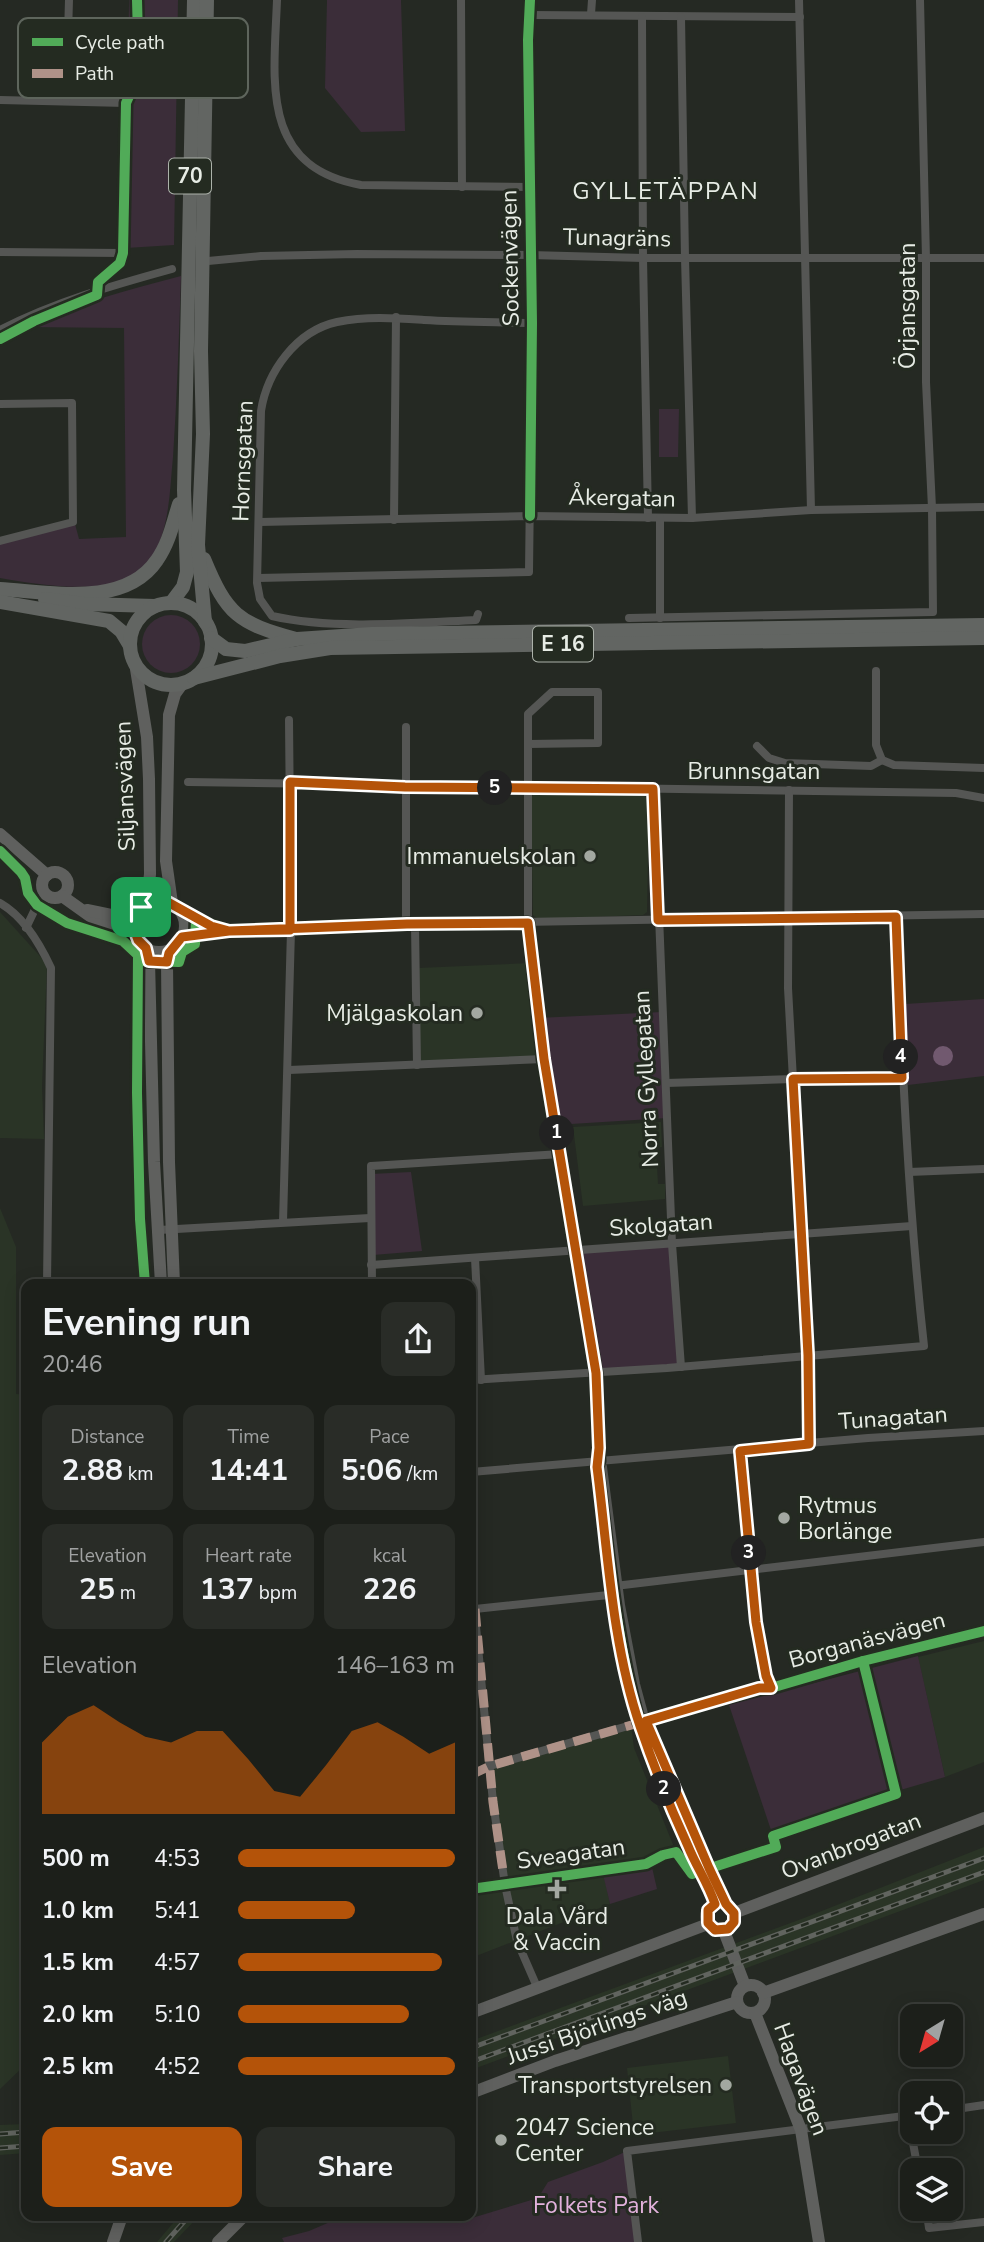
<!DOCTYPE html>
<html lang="en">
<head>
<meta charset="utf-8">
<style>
	:root { --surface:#1c1f1a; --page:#292c27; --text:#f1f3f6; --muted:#a0a2a2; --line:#3a3d39; --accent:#b45309 }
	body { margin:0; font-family:"Nunito Sans",sans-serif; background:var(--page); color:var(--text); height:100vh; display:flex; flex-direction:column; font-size:26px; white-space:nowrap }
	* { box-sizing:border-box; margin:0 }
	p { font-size:23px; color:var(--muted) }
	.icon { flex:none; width:38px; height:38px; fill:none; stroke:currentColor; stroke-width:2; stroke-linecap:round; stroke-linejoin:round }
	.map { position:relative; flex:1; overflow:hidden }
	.panel { position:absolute; left:21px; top:1279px; width:455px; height:942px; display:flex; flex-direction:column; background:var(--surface); border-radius:14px; box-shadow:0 4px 18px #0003,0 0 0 2px var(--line) }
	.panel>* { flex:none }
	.needle { width:46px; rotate:217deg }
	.buttons { position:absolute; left:900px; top:2004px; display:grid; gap:14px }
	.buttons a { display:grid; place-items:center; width:63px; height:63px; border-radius:14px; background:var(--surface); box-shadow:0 4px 18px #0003,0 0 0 2px var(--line); font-size:35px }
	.pin { position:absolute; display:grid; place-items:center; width:60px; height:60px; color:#fff; margin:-30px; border-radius:14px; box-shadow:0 4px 10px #0006 }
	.km { position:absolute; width:35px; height:35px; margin:-18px; border-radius:50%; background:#222; color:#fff; font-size:19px; line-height:35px; text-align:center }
	.round { display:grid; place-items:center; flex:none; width:74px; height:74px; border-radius:14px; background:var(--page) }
	.headline { display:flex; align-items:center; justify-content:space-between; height:119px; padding:0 21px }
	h1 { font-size:38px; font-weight:700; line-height:52px }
	.metrics { display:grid; grid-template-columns:repeat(3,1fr); gap:10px; height:119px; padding:7px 21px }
	.metrics div { display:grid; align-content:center; border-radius:14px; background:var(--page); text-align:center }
	.metrics b { font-size:30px; font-weight:700 }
	.metrics small { font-size:19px; font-weight:400 }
	.metrics p { font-size:19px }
	.chart { height:196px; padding:14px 21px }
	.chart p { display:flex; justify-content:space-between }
	.chart svg { width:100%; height:126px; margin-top:7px; fill:var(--accent); opacity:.7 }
	.cta { display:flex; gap:14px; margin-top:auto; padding:14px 21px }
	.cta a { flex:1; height:80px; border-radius:14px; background:var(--accent); color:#fff; font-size:28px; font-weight:700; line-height:80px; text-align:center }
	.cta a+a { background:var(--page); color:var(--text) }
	ul { padding:0 21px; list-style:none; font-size:23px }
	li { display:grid; grid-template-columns:112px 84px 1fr; align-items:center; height:52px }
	li i { height:18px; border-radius:9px; background:var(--accent) }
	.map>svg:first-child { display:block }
	.built { fill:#2a3426 }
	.green { fill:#3b2d39 }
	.water { fill:#71596f }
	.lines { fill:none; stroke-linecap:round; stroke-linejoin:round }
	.street { stroke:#555654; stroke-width:8 }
	.secondary { stroke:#5f605e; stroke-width:12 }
	.highway { stroke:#626562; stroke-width:14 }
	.rail-casing { stroke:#61645f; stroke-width:5 }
	.rail { stroke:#242b21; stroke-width:2.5; stroke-dasharray:8; stroke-linecap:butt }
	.quiet { stroke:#af9288; stroke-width:9; stroke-dasharray:18 9; stroke-linecap:butt }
	.cycleway-casing { stroke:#242b21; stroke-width:15 }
	.cycleway { stroke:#51ab58; stroke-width:10 }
	.route-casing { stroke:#fff; stroke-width:14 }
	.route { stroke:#b45309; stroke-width:9 }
	.poi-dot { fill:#a3a8a1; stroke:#242b21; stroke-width:2.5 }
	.labels { text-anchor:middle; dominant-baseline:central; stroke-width:6; stroke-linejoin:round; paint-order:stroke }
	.shield { fill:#242b21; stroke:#acb2aa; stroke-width:2 }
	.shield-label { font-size:21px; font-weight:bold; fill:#e7ece5 }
	.street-label { font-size:23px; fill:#e7ece5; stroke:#242b21 }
	.poi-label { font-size:23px; fill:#e7ece5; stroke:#242b21; text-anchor:end }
	.park-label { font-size:23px; fill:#e2b1dc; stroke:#242b21 }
	.neighbourhood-label { font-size:24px; letter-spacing:2px; fill:#e7ece5; stroke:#242b21 }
	.key { fill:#242b21; stroke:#5e655c; stroke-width:2 }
	.key-label { font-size:19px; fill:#e7ece5 }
</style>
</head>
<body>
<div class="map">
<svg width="984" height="2242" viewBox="0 0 984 2242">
	<rect width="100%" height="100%" fill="#252923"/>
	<g class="built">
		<path d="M533,793L642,794L649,800L647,912L643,915L538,919L533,915L531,800Z"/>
		<path d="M0,912L47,964L42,1087L44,1139L0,1138Z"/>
		<path d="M530,963L542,1058L418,1064V968Z"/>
		<path d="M661,1122L662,1147L656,1148L658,1184H665V1199L583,1206L573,1127Z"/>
		<path d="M0,1208L16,1247V1394L26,1395V2064L0,2089Z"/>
		<path d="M984,1641V1762L945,1777L918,1657Z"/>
		<path d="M631,1725L634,1748L676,1852L646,1864L603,1871L610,1904L471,1958V1889L505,1885L490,1766Z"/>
		<path d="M984,1847V1880L471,2070V2041L804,1918Z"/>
		<path d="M728,2056L736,2123L634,2135L627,2068Z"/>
		<path d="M26,2124V2153L0,2155V2125Z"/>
		<path d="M179,2216H199L174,2242H157Z"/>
	</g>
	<g class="green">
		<path d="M129,0H178L174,245L126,248Z"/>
		<path d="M327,0H401L405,131L361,132L325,88Z"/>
		<path d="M181,276C179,337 177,397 173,457C170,486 170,518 158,546C152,560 141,573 126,579C92,594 35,584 0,578V543L75,524L79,539L126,537L124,328L27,327C77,303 128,290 181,276Z"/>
		<path d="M659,409H679L678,457H659Z"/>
		<circle cx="171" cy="644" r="29"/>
		<path d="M984,999V1076L908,1085L905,1004Z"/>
		<path d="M662,1012L667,1118L555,1125L538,1018Z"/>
		<path d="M411,1172L422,1251L373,1255L371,1174Z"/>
		<path d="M672,1244L681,1367L596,1373L575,1251Z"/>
		<path d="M918,1656L945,1777L897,1791L773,1836L729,1705Z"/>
		<path d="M651,1863L657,1889L610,1904L602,1870Z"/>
		<path d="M627,2151L638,2242H284L282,2238L309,2231L344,2216H460L462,2221L538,2198L548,2182L603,2162Z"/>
	</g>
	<circle class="water" cx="943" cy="1056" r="10"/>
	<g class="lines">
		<g class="street">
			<path d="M277,0C274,80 259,167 361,185L531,187"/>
			<path d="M461,0L462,187"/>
			<path d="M799,0L811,510"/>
			<path d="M591,14L592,0"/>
			<path d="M530,15L800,17"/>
			<path d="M642,17L643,258L648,518"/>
			<path d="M681,17L685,258L692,518"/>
			<path d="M0,100L126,103L123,253L0,252"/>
			<path d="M66,101L69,0"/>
			<path d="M208,261L261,256L357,254L530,255L643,258H984"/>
			<path d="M0,330C54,302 114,285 172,269"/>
			<path d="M0,404L72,403L73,522L0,541"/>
			<path d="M394,520L396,317"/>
			<path d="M260,522L530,516L692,518L811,510L984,507"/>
			<path d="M258,578L529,572L532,323L528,40L530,0"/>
			<path d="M478,614L476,620C413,623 333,630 272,616L260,599L257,583L261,411C267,372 296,331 337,322C367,316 394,318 424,320C460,322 496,322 532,323"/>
			<path d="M629,618L933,612L932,508L926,382V259L920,0"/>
			<path d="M660,618V518"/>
			<path d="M876,671V745L882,760L894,765L984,768"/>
			<path d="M406,727V924"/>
			<path d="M528,744L598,743V692H552L528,714V923L543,1059L596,1373L599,1461L597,1467C608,1552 614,1639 638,1721C651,1763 670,1805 688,1846C696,1866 708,1883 715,1904"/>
			<path d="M757,746L769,758L785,763L871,766L882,760"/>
			<path d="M188,782L956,793L984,798"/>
			<path d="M654,789L672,1244L681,1367"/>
			<path d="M789,790L788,988L808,1355L809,1444"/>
			<path d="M0,903C23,916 40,944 51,968L47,1284"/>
			<path d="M180,910L225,930"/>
			<path d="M415,924L417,1065"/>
			<path d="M26,928L37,905L46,895"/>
			<path d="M182,937L229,931L406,924L984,914"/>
			<path d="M289,1070L543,1059"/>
			<path d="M666,1083L793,1079L902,1078"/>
			<path d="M909,1172L984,1169"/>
			<path d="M283,1222L291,930L289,720"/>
			<path d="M159,1230L370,1218"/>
			<path d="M475,1258L481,1380"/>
			<path d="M371,1265L912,1226"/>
			<path d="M372,1284L371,1166L561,1154"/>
			<path d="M471,1380L667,1368L924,1346C908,1203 902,1060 896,917"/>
			<path d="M740,1451L756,1622L766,1676L771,1688"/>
			<path d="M599,1461L603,1467L621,1605L636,1684L646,1721L726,1904"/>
			<path d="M471,1472L868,1438L984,1431"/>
			<path d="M471,1575L493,1802L505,1885L517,1941L537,1987"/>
			<path d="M615,1586L984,1542"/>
			<path d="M475,1609L618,1594"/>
			<path d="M471,1775L490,1766L759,1688H771L863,1661L984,1631"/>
			<path d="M471,1889L646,1864L663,1855L676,1852"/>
			<path d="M950,2110L984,2105"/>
			<path d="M908,2116L918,2170"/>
			<path d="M926,2208L929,2228L984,2222"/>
			<path d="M638,2242L627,2151L912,2115"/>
		</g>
		<g class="secondary">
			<path d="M135,663L147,737L149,779L150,874L148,892L141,907"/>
			<path d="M0,834L47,875"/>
			<circle cx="55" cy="885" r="13"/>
			<path d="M62,896L97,921L137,940"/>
			<circle cx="159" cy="926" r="26"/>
			<path d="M172,903L166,861L169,715L175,694L183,683"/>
			<path d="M87,910L116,916L137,913"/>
			<path d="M146,948L149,961L154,1162L161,1284"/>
			<path d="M174,1284L169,1162L167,962L169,953L177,944"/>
			<circle cx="720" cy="1917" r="14"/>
			<path d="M734,1913L984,1818"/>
			<path d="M724,1931L745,1986"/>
			<circle cx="751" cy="1999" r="14"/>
			<path d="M763,1993L984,1914"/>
			<path d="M471,2013L708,1924"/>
			<path d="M755,2013L801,2130L819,2242"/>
			<path d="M471,2093L555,2061L737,2002"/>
			<path d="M113,2242L122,2216"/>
			<path d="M218,2242L244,2216"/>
		</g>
		<g class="highway">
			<path d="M204,559C227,615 238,623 296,639"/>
			<path d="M0,589C50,592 125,608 157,560C169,543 173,523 179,504"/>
			<path d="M45,599L84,604L155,606"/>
			<path d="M0,602L109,621L121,631L130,646"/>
			<path d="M171,603L183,587L187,572L184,490L194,0"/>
			<circle cx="171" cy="644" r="41"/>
			<path d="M205,622L198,545L203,434L201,351L207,0"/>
			<path d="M211,638L226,649L245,651L297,639L372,634L984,625"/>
			<path d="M194,678L280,656L330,648L984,638"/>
		</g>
		<g class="rail-casing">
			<g id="rail">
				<path d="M471,2048L984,1858"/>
				<path d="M471,2062L984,1872"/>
				<path d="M0,2134L26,2132"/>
				<path d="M0,2148L26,2146"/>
				<path d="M166,2242L189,2216"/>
			</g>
		</g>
		<use href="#rail" class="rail"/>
		<g class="quiet">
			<path d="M475,1609L493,1802L505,1885"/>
			<path d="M471,1775L490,1766L642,1722"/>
		</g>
		<g class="cycleway-casing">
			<g id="cycleway">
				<path d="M530,0L528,40L532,323L530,516"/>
				<path d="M0,339L34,321L97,295L98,282L120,263L123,253L126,103L139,74L137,0"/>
				<path d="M0,851L21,872L25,878L28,893L37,905L67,923L123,941L138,955L137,1093L140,1219L145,1284"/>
				<path d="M196,935L229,931L406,924L528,923L543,1059L596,1373L599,1461L597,1467C608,1553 616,1639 639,1723L759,1688H771L863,1661L984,1631"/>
				<path d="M139,961L179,962L182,952L195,944L196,919L225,930"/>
				<path d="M471,1889L646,1864L663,1855L676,1852L692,1874L776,1847L773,1836L896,1794L863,1661"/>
			</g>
		</g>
		<use href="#cycleway" class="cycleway"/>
	</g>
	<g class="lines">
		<g class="route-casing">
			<path id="route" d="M141,907L134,919L133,926L138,940L146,948L149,961L167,962L169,953L182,937L229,931L407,924L528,923L544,1059L596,1373L599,1448L597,1467C608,1553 612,1644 640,1726C654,1767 670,1807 688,1846C696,1866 708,1883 715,1904L708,1910V1923L715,1930L728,1929L734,1922V1913L726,1904L709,1868L646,1721L759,1688H771L766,1676L756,1622L740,1451L809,1444L808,1355L793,1079L902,1078L896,917L658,920L653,789L405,787L290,782V930L229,931L211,926L164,900L148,902L141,907"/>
		</g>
		<use href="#route" class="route"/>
	</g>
	<g class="poi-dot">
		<circle cx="590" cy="856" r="7"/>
		<circle cx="477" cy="1013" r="7"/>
		<circle cx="784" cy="1518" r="7"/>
		<path d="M553.5 1878.5h7v7h7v7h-7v7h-7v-7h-7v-7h7z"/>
		<circle cx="726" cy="2085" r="7"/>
		<circle cx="501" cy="2140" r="7"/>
	</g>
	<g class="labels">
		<g class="shield">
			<rect x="169" y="158.5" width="42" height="35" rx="5"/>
			<rect x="533" y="626.5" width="60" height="35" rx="5"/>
		</g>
		<g class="shield-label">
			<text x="190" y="176">70</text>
			<text x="563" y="644">E 16</text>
		</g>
		<g class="street-label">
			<text transform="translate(617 238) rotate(1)">Tunagräns</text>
			<text transform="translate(510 258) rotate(-91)">Sockenvägen</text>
			<text transform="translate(907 306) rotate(-90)">Örjansgatan</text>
			<text transform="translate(243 461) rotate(-88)">Hornsgatan</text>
			<text transform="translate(622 498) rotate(1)">Åkergatan</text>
			<text x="754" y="771">Brunnsgatan</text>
			<text transform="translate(125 786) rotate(-92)">Siljansvägen</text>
			<text transform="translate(646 1079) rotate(-93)">Norra Gyllegatan</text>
			<text transform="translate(661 1225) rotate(-4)">Skolgatan</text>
			<text transform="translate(893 1418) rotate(-4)">Tunagatan</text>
			<text transform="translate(867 1640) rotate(-15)">Borganäsvägen</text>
			<text transform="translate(851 1846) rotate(-21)">Ovanbrogatan</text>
			<text transform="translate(571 1854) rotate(-8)">Sveagatan</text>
			<text transform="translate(597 2027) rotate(-19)">Jussi Björlings väg</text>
			<text transform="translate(801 2079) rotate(70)">Hagavägen</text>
		</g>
		<g class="poi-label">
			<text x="576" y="856">Immanuelskolan</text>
			<text x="463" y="1013">Mjälgaskolan</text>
			<text x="798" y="1505" text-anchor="start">Rytmus<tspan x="798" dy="26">Borlänge</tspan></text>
			<text x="557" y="1916" text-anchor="middle">Dala Vård<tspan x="557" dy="26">&amp; Vaccin</tspan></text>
			<text x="712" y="2085">Transportstyrelsen</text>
			<text x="515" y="2127" text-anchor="start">2047 Science<tspan x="515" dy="26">Center</tspan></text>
		</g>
		<g class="park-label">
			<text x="596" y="2205">Folkets Park</text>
		</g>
		<g class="neighbourhood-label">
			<text x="666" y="191">GYLLETÄPPAN</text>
		</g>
	</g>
	<rect x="18" y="18" width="230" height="80" rx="10" class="key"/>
	<rect x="32" y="38" width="31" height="8" fill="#51ab58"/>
	<rect x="32" y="69" width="31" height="9" fill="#af9288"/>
	<g class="key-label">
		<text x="75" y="49">Cycle path</text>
		<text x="75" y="80">Path</text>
	</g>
</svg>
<div class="buttons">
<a><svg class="needle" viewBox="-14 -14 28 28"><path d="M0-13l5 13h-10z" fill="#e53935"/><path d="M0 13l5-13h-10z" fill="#a0a2a2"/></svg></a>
<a><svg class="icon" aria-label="locate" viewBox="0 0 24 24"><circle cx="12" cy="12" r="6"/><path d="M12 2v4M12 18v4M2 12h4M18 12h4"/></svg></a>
<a><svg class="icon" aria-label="layers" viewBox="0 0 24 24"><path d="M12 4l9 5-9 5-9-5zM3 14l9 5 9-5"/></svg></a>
</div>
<div class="pin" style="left:141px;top:907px;background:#1e9e55"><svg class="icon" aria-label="arrive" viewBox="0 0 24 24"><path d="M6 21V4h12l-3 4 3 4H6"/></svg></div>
<b class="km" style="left:557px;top:1133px">1</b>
<b class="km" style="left:664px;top:1789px">2</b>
<b class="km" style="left:749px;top:1553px">3</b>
<b class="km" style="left:901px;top:1057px">4</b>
<b class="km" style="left:495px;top:788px">5</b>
<section class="panel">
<div class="headline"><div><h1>Evening run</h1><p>20:46</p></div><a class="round"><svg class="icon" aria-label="share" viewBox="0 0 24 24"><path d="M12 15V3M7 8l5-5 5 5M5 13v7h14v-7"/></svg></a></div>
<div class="metrics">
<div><p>Distance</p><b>2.88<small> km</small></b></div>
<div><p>Time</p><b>14:41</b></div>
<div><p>Pace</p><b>5:06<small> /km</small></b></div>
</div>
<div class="metrics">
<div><p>Elevation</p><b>25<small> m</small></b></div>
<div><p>Heart rate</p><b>137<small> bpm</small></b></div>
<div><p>kcal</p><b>226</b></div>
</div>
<div class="chart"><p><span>Elevation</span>146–163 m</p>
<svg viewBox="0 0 160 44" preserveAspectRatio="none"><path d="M0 44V19L10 10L20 6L30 12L40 17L50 19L60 15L70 15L80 25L90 36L100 38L110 27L120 15L130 12L140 17L150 23L160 19V44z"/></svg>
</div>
<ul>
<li><b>500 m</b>4:53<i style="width:100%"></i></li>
<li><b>1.0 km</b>5:41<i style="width:54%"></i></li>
<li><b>1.5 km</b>4:57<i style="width:94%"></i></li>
<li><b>2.0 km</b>5:10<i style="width:79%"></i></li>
<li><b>2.5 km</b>4:52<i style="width:100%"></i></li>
</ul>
<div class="cta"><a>Save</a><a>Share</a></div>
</section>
</div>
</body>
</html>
